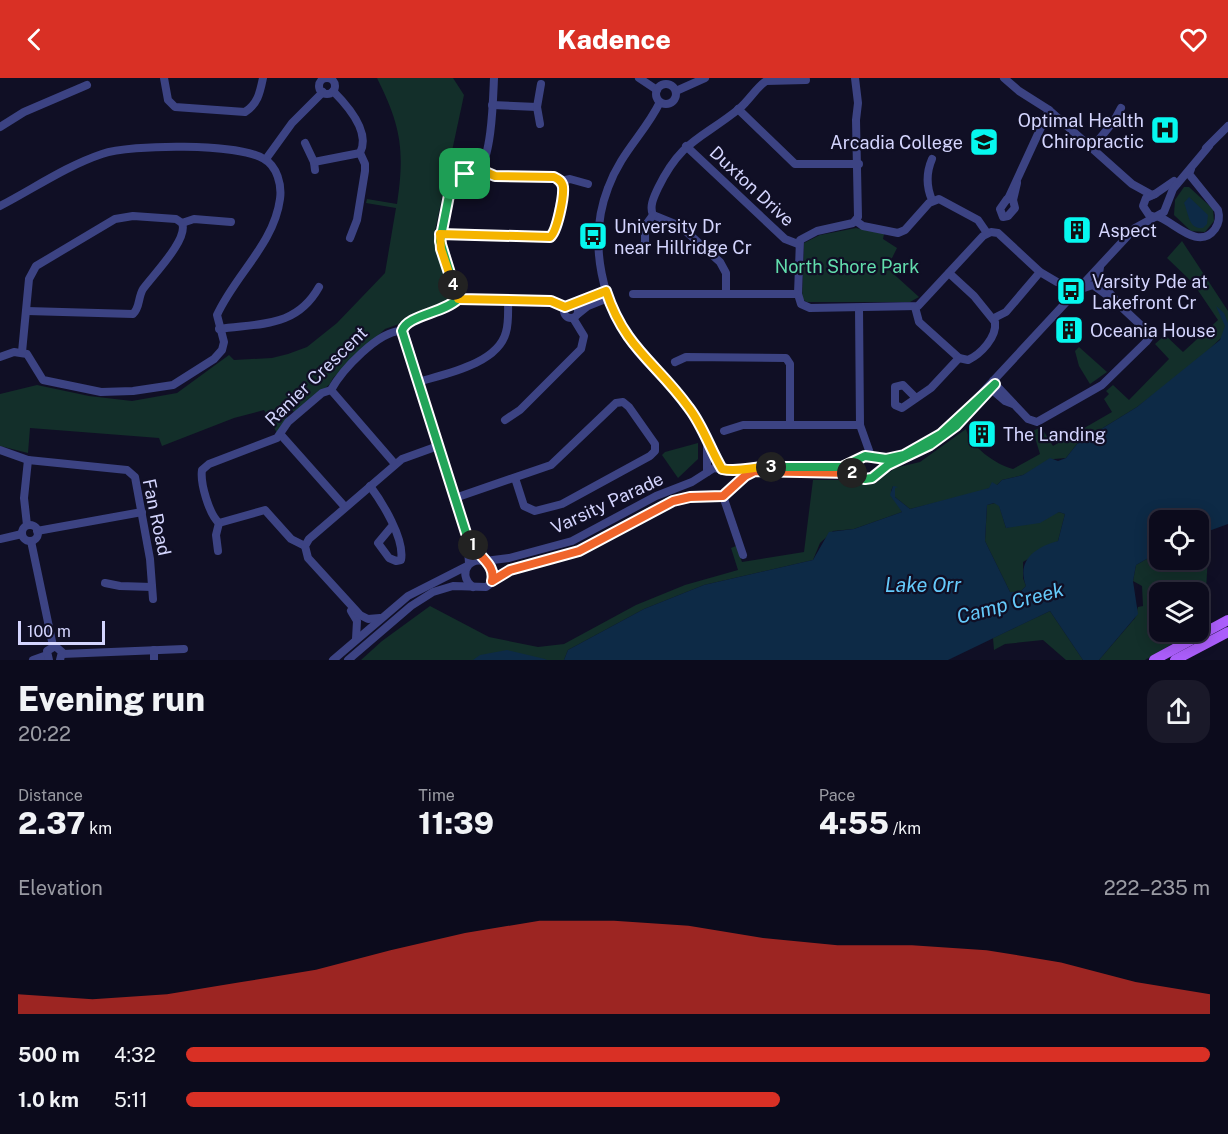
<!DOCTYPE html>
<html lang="en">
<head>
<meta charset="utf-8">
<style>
	:root { --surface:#0c0b1c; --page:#1a1929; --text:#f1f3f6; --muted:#9a9ba3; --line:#2c2b3b; --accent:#d93025 }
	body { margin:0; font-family:"Public Sans",sans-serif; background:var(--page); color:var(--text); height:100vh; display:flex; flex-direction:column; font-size:22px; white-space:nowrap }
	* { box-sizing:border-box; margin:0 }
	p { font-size:20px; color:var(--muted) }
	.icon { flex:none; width:33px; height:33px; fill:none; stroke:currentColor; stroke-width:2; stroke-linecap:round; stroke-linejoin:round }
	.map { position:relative; height:582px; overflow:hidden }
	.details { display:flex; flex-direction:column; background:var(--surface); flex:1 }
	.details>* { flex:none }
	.controls { position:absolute; left:1149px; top:432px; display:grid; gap:12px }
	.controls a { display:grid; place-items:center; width:60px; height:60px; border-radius:12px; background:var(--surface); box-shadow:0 3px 15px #0003,0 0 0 2px var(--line); font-size:30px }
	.scale { position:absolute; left:18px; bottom:15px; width:87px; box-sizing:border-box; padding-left:6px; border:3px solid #d4d5fe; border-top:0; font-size:16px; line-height:21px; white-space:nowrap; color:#d4d5fe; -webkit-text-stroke:4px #100f25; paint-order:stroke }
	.pin { position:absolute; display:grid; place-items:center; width:51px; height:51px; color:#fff; margin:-26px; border-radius:12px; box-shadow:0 3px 9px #0006 }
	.km { position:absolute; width:30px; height:30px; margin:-15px; border-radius:50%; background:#222; color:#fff; font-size:16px; line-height:30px; text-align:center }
	.round { display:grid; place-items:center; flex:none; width:63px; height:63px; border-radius:18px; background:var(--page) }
	.head { display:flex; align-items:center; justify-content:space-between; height:102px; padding:0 18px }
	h1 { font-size:33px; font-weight:800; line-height:45px }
	.metrics { display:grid; grid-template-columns:repeat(3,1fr); gap:9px; height:102px; padding:6px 18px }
	.metrics div { display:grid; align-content:center }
	.metrics b { font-size:30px; font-weight:800 }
	.metrics small { font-size:16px; font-weight:400 }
	.metrics p { font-size:16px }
	.chart { height:168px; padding:12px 18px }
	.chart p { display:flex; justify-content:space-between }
	.chart svg { width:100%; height:108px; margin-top:6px; fill:var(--accent); opacity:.7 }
	ul { padding:0 18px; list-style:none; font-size:20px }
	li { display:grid; grid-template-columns:96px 72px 1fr; align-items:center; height:45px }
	li i { height:15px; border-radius:8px; background:var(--accent) }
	header { display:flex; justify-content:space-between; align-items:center; height:78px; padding:0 18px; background:var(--accent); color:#fff; font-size:27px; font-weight:800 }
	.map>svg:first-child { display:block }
	.green { fill:#132f2a }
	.water { fill:#0d2a46; fill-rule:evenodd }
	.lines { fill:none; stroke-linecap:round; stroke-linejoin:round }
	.minor { stroke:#3c4383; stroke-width:8 }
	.major { stroke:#ab5efb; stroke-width:10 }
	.split-1-casing { stroke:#fff; stroke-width:12 }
	.split-2-casing { stroke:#fff; stroke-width:12 }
	.split-3-casing { stroke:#fff; stroke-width:12 }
	.split-4-casing { stroke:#fff; stroke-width:12 }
	.split-5-casing { stroke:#fff; stroke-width:12 }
	.split-1 { stroke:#22a559; stroke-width:8 }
	.split-2 { stroke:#f0652b; stroke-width:8 }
	.split-3 { stroke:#22a559; stroke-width:8 }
	.split-4 { stroke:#f5b400; stroke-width:8 }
	.split-5 { stroke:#f5b400; stroke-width:8 }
	.labels { text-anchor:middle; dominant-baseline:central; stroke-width:4.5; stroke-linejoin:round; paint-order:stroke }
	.poi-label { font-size:18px; fill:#d4d5fe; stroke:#100f25; text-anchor:start }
	.street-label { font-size:18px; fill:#d4d5fe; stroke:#100f25 }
	.park-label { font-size:18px; fill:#62ddad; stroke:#100f25 }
	.water-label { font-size:20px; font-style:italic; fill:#65cafb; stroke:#100f25 }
</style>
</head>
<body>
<header><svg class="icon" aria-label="back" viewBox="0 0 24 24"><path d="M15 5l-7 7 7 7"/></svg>Kadence<svg class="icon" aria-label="heart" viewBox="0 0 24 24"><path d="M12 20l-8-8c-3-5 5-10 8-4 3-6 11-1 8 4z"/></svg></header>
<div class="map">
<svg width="1228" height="582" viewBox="0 0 1228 582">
	<rect width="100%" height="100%" fill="#100f25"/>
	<g class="green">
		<path d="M377,0H453L464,17L434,157L452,216L448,224L406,239L399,246L385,251L333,300L330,306L295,335L291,331L285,336L288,340L277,355L264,332L234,340L162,368L159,360L30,350L28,375L0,368V316L37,307L89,318L132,323L177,315L229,277L234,282L272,280L288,276L307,269L337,245L385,195L396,130L366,125L367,121L397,126C405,72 401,48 377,0Z"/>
		<path d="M1184,109H1189L1213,131L1214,143L1205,154L1191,153L1174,137L1175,122Z"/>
		<path d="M856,150L884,156L883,161L897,170L887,190L919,219L910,224H807L802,221L804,165L820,157Z"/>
		<path d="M1182,163L1228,233V270L1221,260L1195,285L1137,329L1077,366L1066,380L1054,381L1023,397L1002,402L997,407L979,414L910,431L895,419L893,408L891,413L902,434L854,451L833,453L820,465L813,482L704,507L644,531L568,572L564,582H361L382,563L430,528L489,559L538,569L564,566L636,527L685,507L738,492L731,470L736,468L742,484L804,474L813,402H847L867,407L874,406L895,390L920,384L966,351C970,368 996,387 1013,391L1040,376L1033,353L1041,349L1053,368L1112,334L1104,321L1109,316L1106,313L1113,307L1129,322L1169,281L1155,266L1165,257L1183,274L1218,242L1193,205L1167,180Z"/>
		<path d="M1079,269L1107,294L1090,306L1079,288L1075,273Z"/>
		<path d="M698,365V381L678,400L662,377L665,374Z"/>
		<path d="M995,425L999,427L1006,450L1059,434L1065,436L1058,463L1023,484V500L1026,508L1020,514H1010L985,463L987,427Z"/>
		<path d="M1199,452L1206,454L1209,460L1204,547L1199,550L1198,514H1160V554H1192L1145,582H1099L1135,540L1138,529L1143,528L1142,508L1133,503L1136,487L1159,474L1160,482H1198Z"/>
		<path d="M1050,533L1083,582H1066L1043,562L1005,566L994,572L993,560Z"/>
	</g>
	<g class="water">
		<path d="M1189,119L1208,137L1207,146L1203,150C1188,151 1189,136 1184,125Z"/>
		<path d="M1216,228L1224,235L1228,245V446L1206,454L1199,452L1198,442H1160L1159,474L1136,487L1133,503L1138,536L1099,582H1083L1050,533L948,582H564L568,572L644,531L704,507L813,482L829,454L854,451L902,434L890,417L893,408L898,409L895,410V419L910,431L989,410L992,404L997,407L1002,402L1023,397L1050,380L1058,383L1066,380L1077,366L1137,329L1220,262L1225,248ZM994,425L999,428L1006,450L1040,445L1059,434L1065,436L1058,463C1036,469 1016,482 1026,508L1020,514H1010L985,463L987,427Z"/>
		<path d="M507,572L545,581L547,582H473L480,577Z"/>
	</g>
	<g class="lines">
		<g class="minor">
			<path d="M164,0L168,22L175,29L245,34C258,26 260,14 263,0"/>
			<path d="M639,0L657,12"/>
			<path d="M855,0L858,25L856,42L858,139L853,145L817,153L800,162L798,216L801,226L810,230L918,228L983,158L991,154L998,155L1040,194L1057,204"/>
			<path d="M1004,0L1019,13L1049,32L1132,106L1152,117"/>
			<circle cx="327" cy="8" r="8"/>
			<circle cx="666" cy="16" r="10"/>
			<path d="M333,13C347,27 371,54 360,75L365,86V93L357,142L350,160"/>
			<path d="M676,13L705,0"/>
			<path d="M660,24C645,55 621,74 608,110C587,164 602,229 638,274C654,294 675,310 690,331C703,349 710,371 722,391"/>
			<path d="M492,27L537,29"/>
			<path d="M738,31L795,86H859"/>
			<path d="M540,46L537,29L541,6"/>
			<path d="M0,49L24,34L87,7"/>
			<path d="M305,65L314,84L315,92"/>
			<path d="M686,68L785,161L798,166"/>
			<path d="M1092,70L1114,43L1121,30"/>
			<path d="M1206,70L1228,48"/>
			<path d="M266,81L292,45L323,14"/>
			<path d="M932,81C926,95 926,108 932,122"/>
			<path d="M314,84L360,75"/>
			<path d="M561,103L570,101L588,106"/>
			<path d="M1155,116L1174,103"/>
			<path d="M1155,116L1146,120L1143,128L1149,137L1155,139"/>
			<path d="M1008,121L1049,32"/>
			<path d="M1012,121H1007L1000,131L1003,139L1008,138L1015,130L1013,122L1017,105"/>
			<path d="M0,128C33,111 66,88 102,76C131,66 239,65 264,81C277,88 282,107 280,121C274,166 235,197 217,237L224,264L222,272L214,281L173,307L133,313L101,314L43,302L27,276L14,274L0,279"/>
			<path d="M653,137C649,128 654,119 658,110C682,61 702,61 740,30C750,21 756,10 766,3L806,2"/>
			<path d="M653,137L680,148L720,184L726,195V216"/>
			<path d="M1159,139C1175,145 1199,173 1215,151C1219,145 1220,139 1218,132L1189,96L1191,91"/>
			<path d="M856,143L863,148L898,155L905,152L929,125L939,121L978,142L987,155"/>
			<path d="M440,156L546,160L553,157L563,110L559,101L554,99L495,97L481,92"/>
			<path d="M645,166V148L653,137"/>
			<path d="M1100,189L1098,202L1114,220"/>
			<path d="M633,216H798"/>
			<path d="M458,221L440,163L453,100L458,96L478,94C492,79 493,21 494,0"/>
			<circle cx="571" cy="233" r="7"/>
			<path d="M571,226L606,213"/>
			<path d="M915,229L919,244L959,280L968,282C981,276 997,259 995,244L974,218L949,195"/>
			<path d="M859,230L860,347L871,378"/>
			<path d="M27,233L133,236C140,230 138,219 143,211C153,197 189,161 182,145"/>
			<path d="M578,236L588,228L608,220"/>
			<path d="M994,240L1006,234L1040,194"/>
			<path d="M219,251C260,245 296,250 319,209"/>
			<path d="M22,274L29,201L36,188L115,141L133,138L176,141L182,145L194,141L231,144"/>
			<path d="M675,284L686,279L786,280L790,286V347"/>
			<path d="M993,303L991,311L1005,323L1013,326"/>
			<path d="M418,304C445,296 498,286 506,254C509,244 508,231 508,221"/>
			<path d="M987,311L995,306L1028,341L1037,344L1102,307L1146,264L1149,260L1147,253L1115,223L1093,207L1081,211"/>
			<path d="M331,312L395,386"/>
			<path d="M916,320L903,307L895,309V327L902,330L931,310L959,280"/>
			<path d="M505,342L520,332L581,271L584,258L573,240"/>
			<path d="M724,353L743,347H860"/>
			<path d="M281,357L345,429"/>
			<path d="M0,372L28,382L127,392L135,399L150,481L153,521"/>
			<path d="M838,393L869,401L899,382"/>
			<path d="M707,394V369"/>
			<path d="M370,408C382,424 405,461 401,482L396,483L389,480L378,465L393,447"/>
			<path d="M723,418L743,477"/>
			<path d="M455,420L551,387L616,325L623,324L629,329L655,366V373L650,378L562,426L535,433L524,428L515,400"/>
			<path d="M27,447L24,420L28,382"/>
			<circle cx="30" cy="455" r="8"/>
			<path d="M37,453L142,434"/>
			<path d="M467,459L469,485"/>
			<path d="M0,461L22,456"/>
			<path d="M31,463L53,568"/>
			<path d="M305,468L291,461L265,432L219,445C209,436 200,405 202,392L209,386L277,360L288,344L322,315L331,312C342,292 379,252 402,253"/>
			<path d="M218,473L216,457L219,445"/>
			<path d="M482,482L466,455L403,250L409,243L449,229L458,221L551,223L565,229"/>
			<path d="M485,483L509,480L572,463L656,418L692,404L714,390L732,393L755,388L842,389L865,378L892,380L923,368L954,345L1135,150L1164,134L1173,111L1209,68"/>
			<path d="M105,505L120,508L152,509"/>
			<path d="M473,509C454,495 474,472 491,488L492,503"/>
			<path d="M351,533L357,543L356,561"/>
			<path d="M380,540L368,541L360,537L308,480L305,468L309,461L402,381L438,368"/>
			<path d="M154,572V582"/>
			<path d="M62,576L184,571"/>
			<path d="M33,582L47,577"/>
			<path d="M49,582L47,573L55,568L62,574L60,582"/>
			<path d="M333,582L408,518L467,488"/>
			<path d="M348,582L411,528L433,514L453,508L486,509L510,492L567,477L592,467L673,423L690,419L723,418L745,397L756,393"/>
		</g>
		<g class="major">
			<path d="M1154,582L1228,542"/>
			<path d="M1175,582L1228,554"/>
		</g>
	</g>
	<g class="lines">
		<g class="split-1-casing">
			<path id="split-1" d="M465,96H458L452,102L440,163L458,221C444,235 407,237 402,253L466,455L473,467"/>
		</g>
		<g class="split-2-casing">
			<path id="split-2" d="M473,467C480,480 496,487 492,503L510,492L579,473L673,423L690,419L723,418L745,398L755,393L852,395"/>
		</g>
		<g class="split-3-casing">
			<path id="split-3" d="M771,389H842L865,378L886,381L904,377L941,356L995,306L956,348L930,367L888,387L872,400L865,401L852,395"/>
		</g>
		<g class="split-4-casing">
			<path id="split-4" d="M453,207L458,221L551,223L565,229L606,213C625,271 657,285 689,330C703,348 710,371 722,391C739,395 755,388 771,389"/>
		</g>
		<g class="split-5-casing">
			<path id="split-5" d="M453,207L441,171L440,156L550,159C557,154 564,119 563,109C562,103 558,101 554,99L495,98L481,92L476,95L465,96"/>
		</g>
		<use href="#split-1" class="split-1"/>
		<use href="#split-2" class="split-2"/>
		<use href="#split-3" class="split-3"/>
		<use href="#split-4" class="split-4"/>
		<use href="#split-5" class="split-5"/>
	</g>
	<defs>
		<g id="hospital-square" transform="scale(1.5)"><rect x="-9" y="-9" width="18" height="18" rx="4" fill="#06f8ef" stroke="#100f25"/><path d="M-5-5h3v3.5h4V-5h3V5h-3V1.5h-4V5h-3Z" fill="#111"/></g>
		<g id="school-square" transform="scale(1.5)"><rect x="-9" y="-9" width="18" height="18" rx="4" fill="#06f8ef" stroke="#100f25"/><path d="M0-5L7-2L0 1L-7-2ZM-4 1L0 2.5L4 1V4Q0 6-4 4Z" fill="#111"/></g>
		<g id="building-square" transform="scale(1.5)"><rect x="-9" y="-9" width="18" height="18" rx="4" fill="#06f8ef" stroke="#100f25"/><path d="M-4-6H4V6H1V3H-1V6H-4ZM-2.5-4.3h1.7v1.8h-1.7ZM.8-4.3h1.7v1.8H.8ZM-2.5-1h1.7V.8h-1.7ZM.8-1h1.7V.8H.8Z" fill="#111"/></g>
		<g id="bus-square" transform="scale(1.5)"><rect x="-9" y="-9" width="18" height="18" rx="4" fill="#06f8ef" stroke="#100f25"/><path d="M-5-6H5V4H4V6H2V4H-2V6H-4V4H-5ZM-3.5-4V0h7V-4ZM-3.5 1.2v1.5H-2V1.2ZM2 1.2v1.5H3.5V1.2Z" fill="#111"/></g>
	</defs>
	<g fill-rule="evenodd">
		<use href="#hospital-square" x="1165" y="52"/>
		<use href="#school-square" x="984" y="64"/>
		<use href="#building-square" x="1077" y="152"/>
		<use href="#bus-square" x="593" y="158"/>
		<use href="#bus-square" x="1071" y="213"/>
		<use href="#building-square" x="1069" y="252"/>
		<use href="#building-square" x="982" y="356"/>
	</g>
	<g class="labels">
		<g class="poi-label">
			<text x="1144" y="42" text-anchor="end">Optimal Health<tspan x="1144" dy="21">Chiropractic</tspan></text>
			<text x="963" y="64" text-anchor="end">Arcadia College</text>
			<text x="614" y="148">University Dr<tspan x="614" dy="21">near Hillridge Cr</tspan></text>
			<text x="1098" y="152">Aspect</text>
			<text x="1092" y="203">Varsity Pde at<tspan x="1092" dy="21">Lakefront Cr</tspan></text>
			<text x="1090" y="252">Oceania House</text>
			<text x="1003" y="356">The Landing</text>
		</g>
		<g class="street-label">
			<text transform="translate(752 108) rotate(43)">Duxton Drive</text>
			<text transform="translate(316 298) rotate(-44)">Ranier Crescent</text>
			<text transform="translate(607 425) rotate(-25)">Varsity Parade</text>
			<text transform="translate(157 439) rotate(78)">Fan Road</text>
		</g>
		<g class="park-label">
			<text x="847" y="188">North Shore Park</text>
		</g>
		<g class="water-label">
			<text x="923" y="507">Lake Orr</text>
			<text transform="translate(1010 525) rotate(-15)">Camp Creek</text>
		</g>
	</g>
</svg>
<div class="controls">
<a><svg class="icon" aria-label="locate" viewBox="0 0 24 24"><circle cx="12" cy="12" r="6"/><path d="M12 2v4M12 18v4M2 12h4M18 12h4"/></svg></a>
<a><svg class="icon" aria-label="layers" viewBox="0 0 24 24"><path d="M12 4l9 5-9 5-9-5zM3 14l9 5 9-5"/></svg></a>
</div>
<div class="scale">100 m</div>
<div class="pin" style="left:465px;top:96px;background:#1e9e55"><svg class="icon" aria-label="arrive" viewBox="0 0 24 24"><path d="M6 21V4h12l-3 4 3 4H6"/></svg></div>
<b class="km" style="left:473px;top:467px">1</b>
<b class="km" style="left:852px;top:395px">2</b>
<b class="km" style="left:771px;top:389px">3</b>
<b class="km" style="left:453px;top:207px">4</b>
</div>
<section class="details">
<div class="head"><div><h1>Evening run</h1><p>20:22</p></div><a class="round"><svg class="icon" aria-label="share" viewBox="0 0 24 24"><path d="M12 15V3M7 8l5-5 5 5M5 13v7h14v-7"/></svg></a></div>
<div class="metrics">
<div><p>Distance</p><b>2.37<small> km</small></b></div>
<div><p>Time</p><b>11:39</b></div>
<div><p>Pace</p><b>4:55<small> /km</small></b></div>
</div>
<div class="chart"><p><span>Elevation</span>222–235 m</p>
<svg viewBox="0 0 160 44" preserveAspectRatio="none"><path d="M0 44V36L10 38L20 36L30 31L40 26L50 18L60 11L70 6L80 6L90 8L100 13L110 16L120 16L130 18L140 23L150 31L160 36V44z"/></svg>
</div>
<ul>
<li><b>500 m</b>4:32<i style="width:100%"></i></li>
<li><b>1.0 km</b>5:11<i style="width:58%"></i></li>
</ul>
</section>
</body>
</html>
